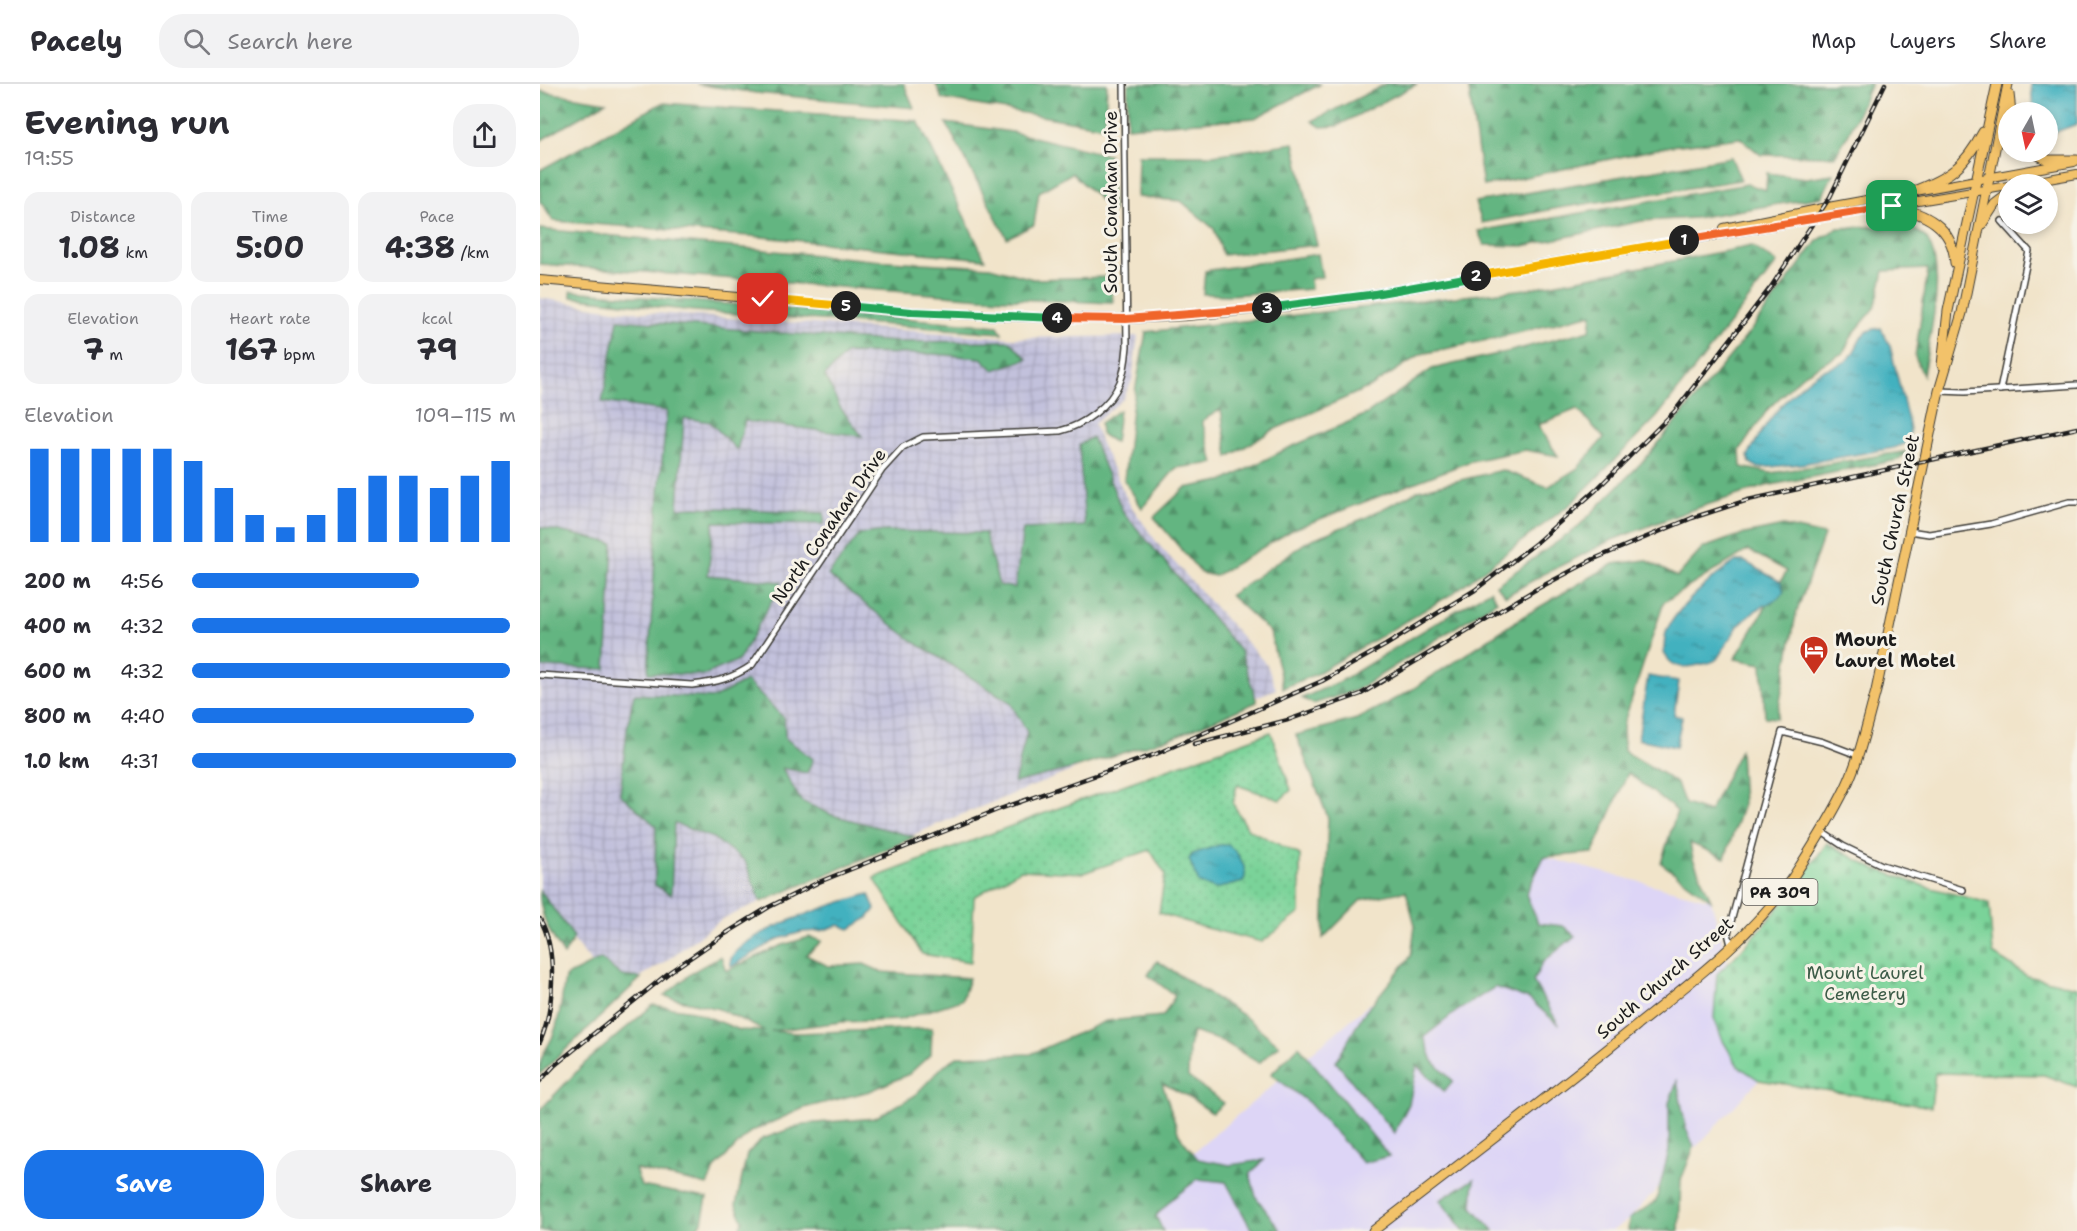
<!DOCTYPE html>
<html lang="en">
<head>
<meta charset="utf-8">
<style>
	:root { --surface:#fff; --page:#f2f2f3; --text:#2b2b33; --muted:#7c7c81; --line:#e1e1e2; --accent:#1a73e8 }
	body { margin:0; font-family:"Shantell Sans",sans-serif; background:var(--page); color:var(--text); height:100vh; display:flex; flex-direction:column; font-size:22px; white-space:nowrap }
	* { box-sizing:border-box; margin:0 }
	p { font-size:20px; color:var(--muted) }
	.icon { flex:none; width:33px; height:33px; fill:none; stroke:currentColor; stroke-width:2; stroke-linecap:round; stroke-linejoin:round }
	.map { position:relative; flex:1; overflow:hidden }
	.sheet { display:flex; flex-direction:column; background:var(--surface); width:540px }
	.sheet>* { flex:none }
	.needle { width:39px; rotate:189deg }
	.buttons { position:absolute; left:1458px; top:18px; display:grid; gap:12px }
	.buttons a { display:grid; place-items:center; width:60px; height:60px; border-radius:50%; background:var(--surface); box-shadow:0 3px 9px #0003; font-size:30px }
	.pin { position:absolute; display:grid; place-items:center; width:51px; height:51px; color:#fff; margin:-26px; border-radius:12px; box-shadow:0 3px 9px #0006 }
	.km { position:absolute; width:30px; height:30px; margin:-15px; border-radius:50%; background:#222; color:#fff; font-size:16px; line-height:30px; text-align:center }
	.round { display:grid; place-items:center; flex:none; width:63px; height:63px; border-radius:24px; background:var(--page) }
	.headline { display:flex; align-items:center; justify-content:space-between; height:102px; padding:0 24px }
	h1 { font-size:33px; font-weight:700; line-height:45px }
	.stats { display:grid; grid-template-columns:repeat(3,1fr); gap:9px; height:102px; padding:6px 24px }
	.stats div { display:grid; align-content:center; border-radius:15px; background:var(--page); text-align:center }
	.stats b { font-size:30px; font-weight:700 }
	.stats small { font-size:16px; font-weight:400 }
	.stats p { font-size:16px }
	.chart { height:168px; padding:12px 24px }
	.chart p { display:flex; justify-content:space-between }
	.chart svg { width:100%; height:108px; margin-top:6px; stroke:var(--accent); stroke-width:6 }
	.action { display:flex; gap:12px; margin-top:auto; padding:12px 24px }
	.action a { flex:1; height:69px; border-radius:24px; background:var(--accent); color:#fff; font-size:24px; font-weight:700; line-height:69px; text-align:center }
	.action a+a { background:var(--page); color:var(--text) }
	ul { padding:0 24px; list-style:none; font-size:20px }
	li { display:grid; grid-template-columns:96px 72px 1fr; align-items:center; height:45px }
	li i { height:15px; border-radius:8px; background:var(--accent) }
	header { display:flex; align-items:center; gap:36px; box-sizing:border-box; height:84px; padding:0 30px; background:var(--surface); border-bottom:2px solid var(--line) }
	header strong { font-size:28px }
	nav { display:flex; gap:33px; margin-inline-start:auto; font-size:21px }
	.search { width:420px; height:54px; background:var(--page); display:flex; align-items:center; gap:15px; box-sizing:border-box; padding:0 21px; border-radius:24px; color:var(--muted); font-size:22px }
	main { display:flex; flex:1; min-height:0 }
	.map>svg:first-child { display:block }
	.built { fill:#ddd5f6 }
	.industrial { fill:url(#industrial-grid) }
	.grass { fill:url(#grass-dots); stroke:#4b785a; stroke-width:1.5 }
	.forest { fill:url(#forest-firs); stroke:#40684e; stroke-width:1.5 }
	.cemetery { fill:url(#cemetery-stones); stroke:#4b785a; stroke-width:1.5 }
	.water { fill:url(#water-ripples); stroke:#30666e; stroke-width:1.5 }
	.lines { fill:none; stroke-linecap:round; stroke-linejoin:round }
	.minor-casing { stroke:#3c3a36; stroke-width:8 }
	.primary-casing { stroke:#3c3a36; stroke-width:10 }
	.trunk-casing { stroke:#3c3a36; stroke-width:11 }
	.minor { stroke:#fff; stroke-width:5 }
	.primary { stroke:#f2c26a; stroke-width:8 }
	.trunk { stroke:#f2c26a; stroke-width:9 }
	.rail-casing { stroke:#1c1c1c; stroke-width:4.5 }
	.rail { stroke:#f7f3e8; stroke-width:2; stroke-dasharray:7; stroke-linecap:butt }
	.split-1-casing { stroke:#fff; stroke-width:12 }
	.split-2-casing { stroke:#fff; stroke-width:12 }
	.split-3-casing { stroke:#fff; stroke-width:12 }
	.split-4-casing { stroke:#fff; stroke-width:12 }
	.split-5-casing { stroke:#fff; stroke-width:12 }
	.split-6-casing { stroke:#fff; stroke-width:12 }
	.split-1 { stroke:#f0652b; stroke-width:8 }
	.split-2 { stroke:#f5b400; stroke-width:8 }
	.split-3 { stroke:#22a559; stroke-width:8 }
	.split-4 { stroke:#f0652b; stroke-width:8 }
	.split-5 { stroke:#22a559; stroke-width:8 }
	.split-6 { stroke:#f5b400; stroke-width:8 }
	.labels { text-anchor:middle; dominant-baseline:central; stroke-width:6; stroke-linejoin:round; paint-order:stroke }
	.shield { fill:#f7f3e8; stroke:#5e5c59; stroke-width:1.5 }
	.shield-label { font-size:16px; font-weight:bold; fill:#1c1c1c }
	.street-label { font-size:18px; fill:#1c1c1c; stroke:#f7f3e8 }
	.poi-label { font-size:18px; font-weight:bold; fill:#1c1c1c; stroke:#f7f3e8; text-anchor:start }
	.park-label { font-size:18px; fill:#3d5c48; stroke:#f7f3e8 }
</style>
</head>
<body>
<header>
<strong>Pacely</strong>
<div class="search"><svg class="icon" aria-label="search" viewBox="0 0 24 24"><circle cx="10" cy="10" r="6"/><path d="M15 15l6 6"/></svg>Search here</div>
<nav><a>Map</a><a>Layers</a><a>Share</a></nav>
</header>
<main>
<section class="sheet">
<div class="headline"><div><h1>Evening run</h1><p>19:55</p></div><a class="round"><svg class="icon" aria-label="share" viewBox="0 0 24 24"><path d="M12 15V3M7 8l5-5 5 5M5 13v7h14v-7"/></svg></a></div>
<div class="stats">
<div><p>Distance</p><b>1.08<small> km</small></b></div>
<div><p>Time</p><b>5:00</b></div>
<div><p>Pace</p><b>4:38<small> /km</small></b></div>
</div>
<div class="stats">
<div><p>Elevation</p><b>7<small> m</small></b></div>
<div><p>Heart rate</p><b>167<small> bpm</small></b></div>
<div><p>kcal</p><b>79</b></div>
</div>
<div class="chart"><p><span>Elevation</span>109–115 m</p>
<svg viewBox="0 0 160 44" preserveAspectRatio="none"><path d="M5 44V6M15 44V6M25 44V6M35 44V6M45 44V6M55 44V11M65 44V22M75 44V33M85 44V38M95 44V33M105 44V22M115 44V17M125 44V17M135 44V22M145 44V17M155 44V11"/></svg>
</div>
<ul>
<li><b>200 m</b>4:56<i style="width:70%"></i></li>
<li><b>400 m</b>4:32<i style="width:98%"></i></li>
<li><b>600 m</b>4:32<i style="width:98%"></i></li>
<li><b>800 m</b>4:40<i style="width:87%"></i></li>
<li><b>1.0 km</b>4:31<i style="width:100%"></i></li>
</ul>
<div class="action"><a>Save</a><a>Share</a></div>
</section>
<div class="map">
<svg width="1537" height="1147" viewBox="0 0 1537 1147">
	<defs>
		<pattern id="industrial-grid" width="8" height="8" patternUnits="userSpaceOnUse" patternTransform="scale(1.5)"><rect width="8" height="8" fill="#c2c1dc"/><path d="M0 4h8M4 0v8" fill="none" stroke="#a6a5bc"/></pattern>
		<pattern id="grass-dots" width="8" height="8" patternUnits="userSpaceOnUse" patternTransform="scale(1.5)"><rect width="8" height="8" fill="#7ad399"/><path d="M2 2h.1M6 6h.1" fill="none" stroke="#69b583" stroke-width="1.8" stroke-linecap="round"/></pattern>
		<pattern id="forest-firs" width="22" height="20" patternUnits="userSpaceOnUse" patternTransform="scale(1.5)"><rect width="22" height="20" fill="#63b581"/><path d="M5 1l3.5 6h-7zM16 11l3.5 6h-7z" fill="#519269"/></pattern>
		<pattern id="cemetery-stones" width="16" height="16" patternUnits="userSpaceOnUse" patternTransform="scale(1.5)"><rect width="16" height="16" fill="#7ad399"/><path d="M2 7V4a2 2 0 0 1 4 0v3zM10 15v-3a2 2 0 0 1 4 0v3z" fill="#69b583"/></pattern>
		<pattern id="water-ripples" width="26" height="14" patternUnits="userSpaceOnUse" patternTransform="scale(1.5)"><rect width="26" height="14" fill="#43b1bf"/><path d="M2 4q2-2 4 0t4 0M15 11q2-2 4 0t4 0" fill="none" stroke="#378f9a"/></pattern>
	</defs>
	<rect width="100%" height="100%" fill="#f7f3e8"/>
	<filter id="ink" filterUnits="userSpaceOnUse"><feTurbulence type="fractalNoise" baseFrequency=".0167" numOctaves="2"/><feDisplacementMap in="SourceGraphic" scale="12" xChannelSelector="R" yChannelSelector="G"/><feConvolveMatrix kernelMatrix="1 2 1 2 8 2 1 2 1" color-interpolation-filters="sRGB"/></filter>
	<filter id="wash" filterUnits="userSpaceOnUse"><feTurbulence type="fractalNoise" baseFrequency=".008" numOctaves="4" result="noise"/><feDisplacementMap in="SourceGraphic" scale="24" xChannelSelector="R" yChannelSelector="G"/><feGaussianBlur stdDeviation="1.35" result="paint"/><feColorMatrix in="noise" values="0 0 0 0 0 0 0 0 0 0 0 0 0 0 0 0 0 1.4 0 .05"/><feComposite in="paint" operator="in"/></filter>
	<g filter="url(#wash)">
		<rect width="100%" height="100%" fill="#f1e4ca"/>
		<path class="built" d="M1004,773L1171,816L1219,996L1089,1135L1072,1147H560Z"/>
		<path class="industrial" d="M0,214L74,226L473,254L598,252L592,297L583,315L554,340L561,359L589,419L618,460L727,581L736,605L398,740L182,835L122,880L76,907L0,817Z"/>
		<path class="grass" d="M731,648L751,706L740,716L697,701L693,720L708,745L760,771V829L722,858L666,844L619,829L625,790L610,766L543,789L480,786L434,813L431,878L382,870L334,794L508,728Z"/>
		<g class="forest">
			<path d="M157,0H364L374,24L216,9Z"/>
			<path d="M396,0H567L565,43L402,15Z"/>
			<path d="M588,0H781L715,34L587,43Z"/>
			<path d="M846,0H877L797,42L781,43L772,37Z"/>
			<path d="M928,0H1331L1309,49L1295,72L1221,71L1200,54L1131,62L943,102Z"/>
			<path d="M0,7L66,18L0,57Z"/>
			<path d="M122,19L378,37L445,175L222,153L13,137L0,117V86Z"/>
			<path d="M406,39L472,48L569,71L573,128L532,89L499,108L494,141L467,154Z"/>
			<path d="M754,59L777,161L683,171L674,145L641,117L597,113L598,71H673Z"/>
			<path d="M1191,73L1201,96L1019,124L942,139L935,118Z"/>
			<path d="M1227,89L1266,94L1293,90L1282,113L1154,134L1102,137L983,162L944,161L938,147L1207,100L1226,106Z"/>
			<path d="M1366,141C1372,145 1385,150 1388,157C1407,191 1389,253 1383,291L1375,273L1388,185L1344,187L1335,224L1313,250L1303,269L1264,290L1228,325L1200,366L1201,383L1231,389L1367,367L1358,376L1226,402L1154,425L1072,456L1002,491L966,512L956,501L1037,444L1106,374L1205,254L1277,157L1298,144Z"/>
			<path d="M0,145L332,176L450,183L493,195L571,193L573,219L443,214L0,180Z"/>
			<path d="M1212,162L1237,179L1117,333L1032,419L912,510L776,590L743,604L730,548L690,511L768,457L825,434L879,406L962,386L1008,403L1038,384L1064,354L1037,325L998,341L1018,372L985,366L931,377L754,445L675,492L661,489L614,433L645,404L686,396L744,366L827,330L892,285L971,267L1050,246L1052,230L957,254L881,270L832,302L733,346L688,373L681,325L662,337L674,379L636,384L602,424L584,396L592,324L606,248L986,205Z"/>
			<path d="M778,170L782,193L770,195L771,205L690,211L663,210L665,187Z"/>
			<path d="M31,207L458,242L462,249L154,227L31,213Z"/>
			<path d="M78,236L357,258L470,257L487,275L454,286L441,274L393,270L306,269L285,292L300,323L322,352L205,337L197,366L170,338L144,334L138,424L155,423L284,429V440L174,438L168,491L242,498L199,576L164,591L108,589L119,408L127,327L62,318Z"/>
			<path d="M579,326L575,359L561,350L560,339Z"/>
			<path d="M552,353L583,428L701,568L717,618L636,652L538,683L474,699L487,648L470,618L374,558L288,491L320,450L346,447L445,449L459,501L475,504L483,445L545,442L539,361Z"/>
			<path d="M1243,442L1284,451L1256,530L1237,634L1225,633L1222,580L1195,575L1247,487L1208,466L1124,518L1083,641L1084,667L1123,690L1137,700L1145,720L1169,728L1200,666L1203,720L1185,774L1150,759L1153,775L1171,816L1121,779L1137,727L1088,689L1053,769L1004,773L986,810L998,839L1023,842L1035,852L1003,878L993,897L1019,941L989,915L955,903L917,927L884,953L893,977L913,997L904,1007L877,981L869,1020L854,1049L796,978L822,932L871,872L875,841L866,807L821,816L783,854L788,734L756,651L817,635L870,607L984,532L1073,480L1106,476L1137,493L1163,464L1200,451Z"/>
			<path d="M0,443L73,459L66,585L2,583L0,556Z"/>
			<path d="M950,506L957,517L817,606L773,620L762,614L801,597Z"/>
			<path d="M206,597L244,634L245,654L273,675L267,689L242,684L261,717L292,731L375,753L221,818L205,777L173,754L134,739L131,811L115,801L116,742L80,710L87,645L94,610L174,614Z"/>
			<path d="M0,806L34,853L24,871C9,848 0,834 0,806Z"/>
			<path d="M269,853L282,857L266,871L288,882L324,880L342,888L429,894L422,916L359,936L301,938L231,947L257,949L392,944L391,970L369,990L330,1007L264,1024L210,1048L176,1083L167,1101L95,1085L101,1102L167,1114L162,1138L154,1147H0V1026L45,979L113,921L153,927L200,946L225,947L179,925L124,912L154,887L181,872L186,887L240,862Z"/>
			<path d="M61,875L82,892L101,894L0,990C0,969 4,971 12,954C20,935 22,913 25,893Z"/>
			<path d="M617,877L704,932L739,961L719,979L684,958L653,948L649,963L648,993L684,1019L672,1029L649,1013L622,999L639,1051L658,1075L690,1081L724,1076L710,1090L716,1113L741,1147H714L708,1139L686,1098L658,1095L632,1115L616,1132L623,1147H198L203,1137L196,1121L207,1070L222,1055L264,1040L335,1034L374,1012L404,981L419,972L491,970L566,937L623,932L635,912L608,891Z"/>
			<path d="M759,962L849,1072L823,1079L769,1019L731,990Z"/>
			<path d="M1137,997L1146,1044L1154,1063L1141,1096L1139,1147H1088L1089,1135L1116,1117L1129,1067V1019Z"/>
			<path d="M934,1095L932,1123L954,1147H924L900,1116Z"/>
		</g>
		<path class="cemetery" d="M1287,759L1328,782L1384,802L1449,819L1453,870L1487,892L1537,903V1003L1504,991L1395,989L1391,1023L1219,996L1198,982L1183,957L1174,934L1177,890C1220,850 1254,806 1287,759Z"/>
		<g class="water">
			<path d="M1491,0H1537V40L1508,51V28H1493Z"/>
			<path d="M1341,244L1350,262L1370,345L1369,353L1365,360L1354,364L1261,380L1219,384L1210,379L1208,372C1224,340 1246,311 1276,290C1285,284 1297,283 1306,277C1323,263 1314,246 1341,244Z"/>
			<path d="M1196,477H1204L1241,498L1244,508L1240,513L1213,528L1198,542L1177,575C1172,579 1169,579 1163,580C1147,584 1133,587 1124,569C1124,561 1124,553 1127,546C1137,523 1175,491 1196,477Z"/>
			<path d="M1108,592L1139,597L1134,631L1142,633L1136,663L1098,655Z"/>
			<path d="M679,761H688C698,768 710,786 703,798L675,805L659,799L649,775L653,770Z"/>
			<path d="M329,810L335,825L328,834L310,845L299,841L281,847L262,848L238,855L194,881L191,882L190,879C192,850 303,817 329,810Z"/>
		</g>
	</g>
	<g filter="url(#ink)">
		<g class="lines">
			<g class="minor-casing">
				<g id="minor">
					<path d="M1460,306L1489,167L1462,137"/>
					<path d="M1399,307L1425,308L1537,301"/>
					<path d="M1369,447L1389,450L1451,440L1529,418H1537"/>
					<path d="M0,591L152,601C176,598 192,595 212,581L342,386L363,363L383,353L520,347C544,341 570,322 580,298C585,287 586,274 587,262L584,0"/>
					<path d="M1282,748L1303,762L1342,781L1423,806"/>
					<path d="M1191,861L1188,849L1242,648L1283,658L1317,671"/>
				</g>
			</g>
			<g class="primary-casing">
				<g id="primary">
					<path d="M1481,100L1537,90"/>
					<path d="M1184,144L1283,124L1534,78"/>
					<path d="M0,196L372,228L484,233L586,235L647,232L752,222L829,211L1039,174L1468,102"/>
				</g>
			</g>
			<g class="trunk-casing">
				<g id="trunk">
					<path d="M1469,10L1471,28"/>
					<path d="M1492,68L1508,76H1537"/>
					<path d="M1489,100L1493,99"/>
					<path d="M1371,108C1408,94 1424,84 1443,48"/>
					<path d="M1352,122C1384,129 1413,141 1415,179"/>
					<path d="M1442,140L1455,120L1468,110"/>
					<path d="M1402,281L1408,227L1457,0"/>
					<path d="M833,1147C921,1079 1009,1013 1095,943C1151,898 1212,852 1253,793C1272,764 1291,734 1306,703C1320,673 1327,639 1336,607L1399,307L1422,229L1468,0"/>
				</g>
			</g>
			<use href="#minor" class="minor"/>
			<use href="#primary" class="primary"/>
			<use href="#trunk" class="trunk"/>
			<g class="rail-casing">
				<g id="rail">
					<path d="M654,660L748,636L821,610L993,507L1054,475L1152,434L1208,416L1537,344"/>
					<path d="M0,835C18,867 14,926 0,958"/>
					<path d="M0,997L15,981L131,887L185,850L229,823L279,798L457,726L616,670L782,597L846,561L935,506L996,459L1056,406L1135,327L1231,203L1290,113L1345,0"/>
				</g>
			</g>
			<use href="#rail" class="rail"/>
		</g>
	</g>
	<g class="lines" filter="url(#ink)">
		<g class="split-1-casing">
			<path id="split-1" d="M1144,156L1352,122"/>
		</g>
		<g class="split-2-casing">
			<path id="split-2" d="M936,192L1144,156"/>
		</g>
		<g class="split-3-casing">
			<path id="split-3" d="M727,224L829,211L936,192"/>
		</g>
		<g class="split-4-casing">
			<path id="split-4" d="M517,234L586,235L727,224"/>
		</g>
		<g class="split-5-casing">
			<path id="split-5" d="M306,222L372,228L517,234"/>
		</g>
		<g class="split-6-casing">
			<path id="split-6" d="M223,215L306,222"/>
		</g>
		<use href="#split-1" class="split-1"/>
		<use href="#split-2" class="split-2"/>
		<use href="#split-3" class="split-3"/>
		<use href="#split-4" class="split-4"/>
		<use href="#split-5" class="split-5"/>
		<use href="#split-6" class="split-6"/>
	</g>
	<defs>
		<g id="hotel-pin" transform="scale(1.5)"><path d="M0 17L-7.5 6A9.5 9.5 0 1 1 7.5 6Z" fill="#c8321e" stroke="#f7f3e8"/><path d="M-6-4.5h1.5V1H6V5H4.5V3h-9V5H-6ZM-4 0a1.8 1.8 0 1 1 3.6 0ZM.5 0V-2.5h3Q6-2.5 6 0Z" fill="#fff"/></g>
	</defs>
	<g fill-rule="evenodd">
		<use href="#hotel-pin" x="1274" y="566"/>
	</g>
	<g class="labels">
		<rect class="shield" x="1202.5" y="795" width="75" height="26" rx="4.5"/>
		<g class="shield-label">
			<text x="1240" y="808">PA 309</text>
		</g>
		<g class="street-label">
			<text transform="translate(571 118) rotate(-90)">South Conahan Drive</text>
			<text transform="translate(1355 436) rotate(-78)">South Church Street</text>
			<text transform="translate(289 442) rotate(-55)">North Conahan Drive</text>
			<text transform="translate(1125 894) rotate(-41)">South Church Street</text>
		</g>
		<g class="poi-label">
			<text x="1295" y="556">Mount<tspan x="1295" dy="21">Laurel Motel</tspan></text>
		</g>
		<g class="park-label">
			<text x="1325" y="889">Mount Laurel<tspan x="1325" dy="21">Cemetery</tspan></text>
		</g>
	</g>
</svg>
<div class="buttons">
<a><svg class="needle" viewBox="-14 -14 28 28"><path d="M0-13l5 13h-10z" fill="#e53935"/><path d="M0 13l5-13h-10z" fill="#7c7c81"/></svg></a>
<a><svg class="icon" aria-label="layers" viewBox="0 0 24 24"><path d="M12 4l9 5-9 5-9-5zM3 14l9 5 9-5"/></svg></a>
</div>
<div class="pin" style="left:1352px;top:122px;background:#1e9e55"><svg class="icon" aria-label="arrive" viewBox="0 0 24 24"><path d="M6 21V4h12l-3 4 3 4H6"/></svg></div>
<div class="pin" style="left:223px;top:215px;background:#d93025"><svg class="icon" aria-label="check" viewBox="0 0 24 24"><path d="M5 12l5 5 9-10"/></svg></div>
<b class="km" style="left:1144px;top:156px">1</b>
<b class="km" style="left:936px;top:192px">2</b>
<b class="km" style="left:727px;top:224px">3</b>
<b class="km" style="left:517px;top:234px">4</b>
<b class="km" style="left:306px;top:222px">5</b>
</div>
</main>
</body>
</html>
